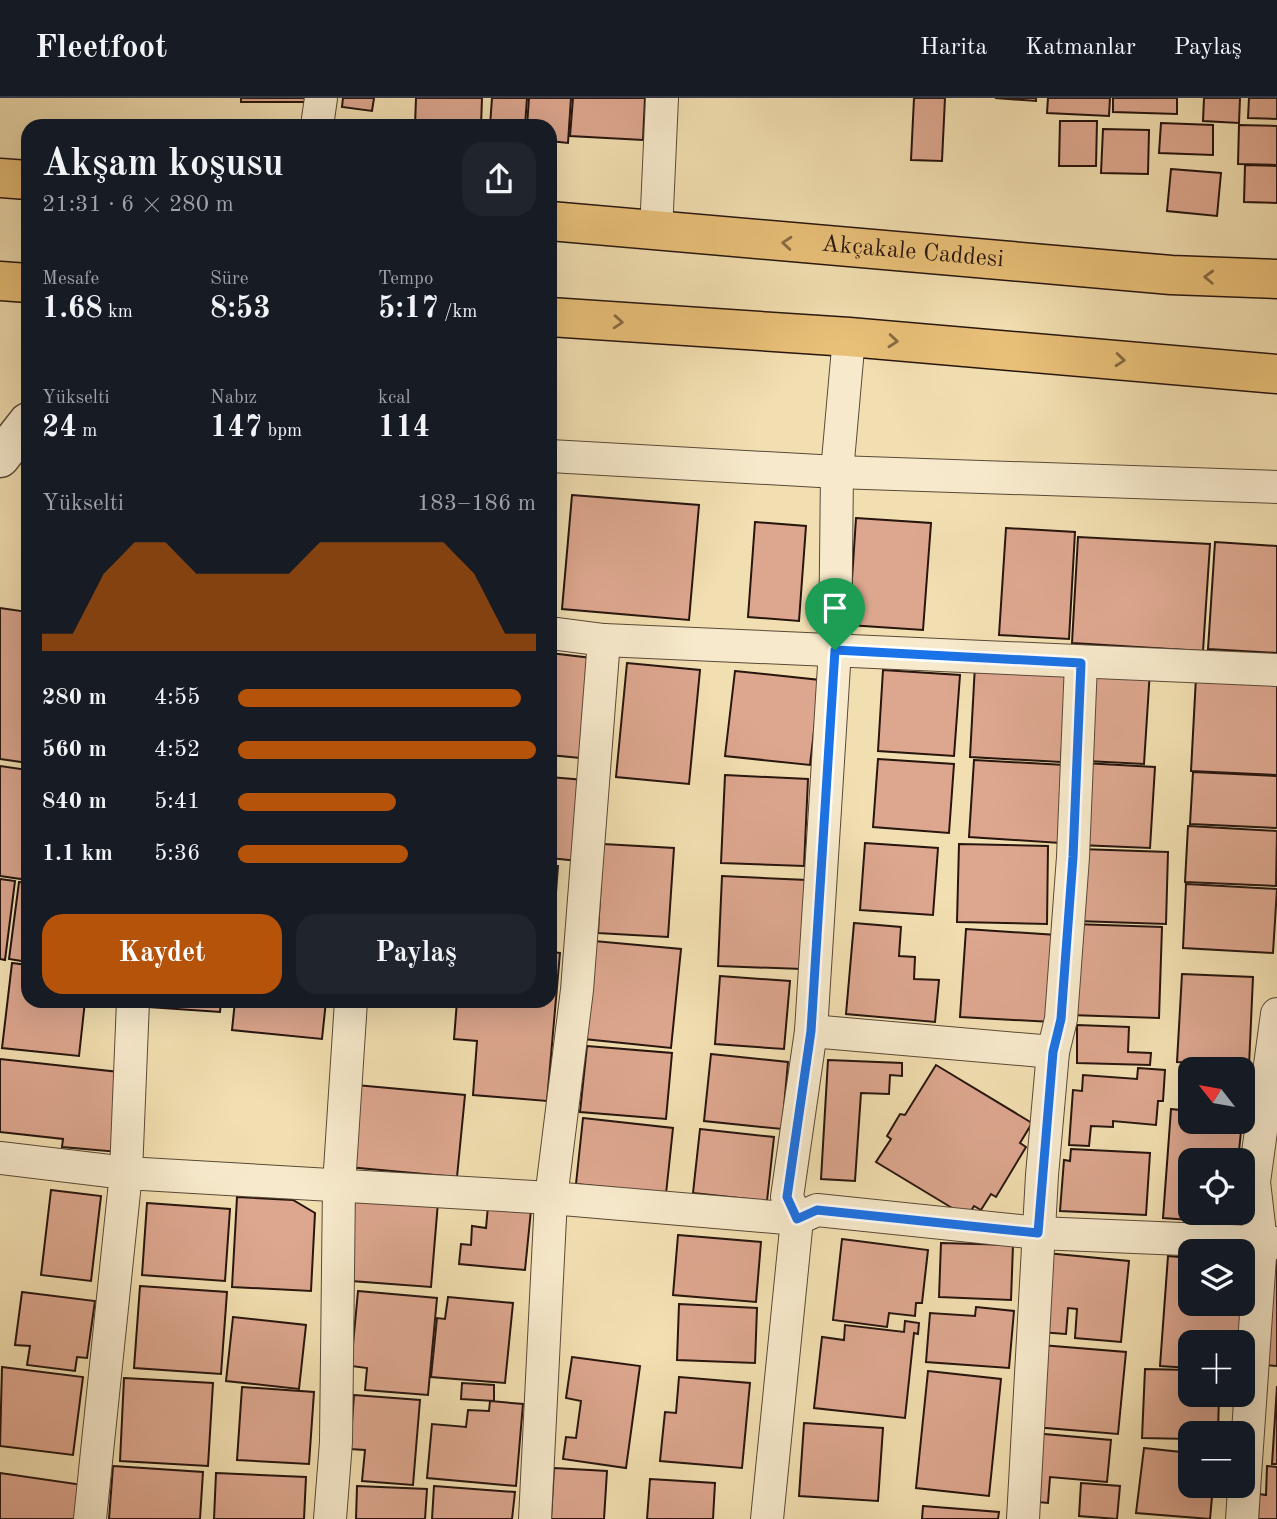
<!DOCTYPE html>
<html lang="tr">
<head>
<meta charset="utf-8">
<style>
	:root { --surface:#171b24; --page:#20242c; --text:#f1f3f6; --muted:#9ea1a6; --line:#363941; --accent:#b45309 }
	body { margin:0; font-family:"Old Standard TT",serif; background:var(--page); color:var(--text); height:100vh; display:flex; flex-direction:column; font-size:26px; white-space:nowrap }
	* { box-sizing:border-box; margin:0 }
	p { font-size:23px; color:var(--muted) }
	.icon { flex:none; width:38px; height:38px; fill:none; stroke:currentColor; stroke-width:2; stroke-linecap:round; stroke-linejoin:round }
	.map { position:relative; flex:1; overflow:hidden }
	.details { position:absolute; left:21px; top:21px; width:536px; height:889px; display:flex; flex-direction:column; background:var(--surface); border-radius:21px; box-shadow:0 7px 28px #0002 }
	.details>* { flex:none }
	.needle { width:46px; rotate:301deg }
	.buttons { position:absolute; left:1178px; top:959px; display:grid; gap:14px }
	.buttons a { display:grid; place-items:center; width:77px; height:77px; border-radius:14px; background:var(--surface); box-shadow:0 7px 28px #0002; font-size:35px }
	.pin { position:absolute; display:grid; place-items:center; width:60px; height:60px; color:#fff; margin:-72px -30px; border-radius:50% 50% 50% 0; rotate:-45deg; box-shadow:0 0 7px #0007 }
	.pin .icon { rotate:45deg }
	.round { display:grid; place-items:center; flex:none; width:74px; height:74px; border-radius:21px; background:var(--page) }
	.headline { display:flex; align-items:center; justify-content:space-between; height:119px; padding:0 21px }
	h1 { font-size:38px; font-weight:600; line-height:52px }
	.stats { display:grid; grid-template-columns:repeat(3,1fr); gap:10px; height:119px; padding:7px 21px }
	.stats div { display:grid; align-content:center }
	.stats b { font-size:30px; font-weight:600 }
	.stats small { font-size:19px; font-weight:400 }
	.stats p { font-size:19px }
	.chart { height:196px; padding:14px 21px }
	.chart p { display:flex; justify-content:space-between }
	.chart svg { width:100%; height:126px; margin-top:7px; fill:var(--accent); opacity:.7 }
	.cta { display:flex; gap:14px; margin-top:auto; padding:14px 21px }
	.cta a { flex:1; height:80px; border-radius:21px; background:var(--accent); color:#fff; font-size:28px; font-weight:600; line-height:80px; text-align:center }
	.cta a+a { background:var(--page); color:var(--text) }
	ul { padding:0 21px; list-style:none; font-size:23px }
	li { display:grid; grid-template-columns:112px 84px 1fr; align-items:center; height:52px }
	li i { height:18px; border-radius:9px; background:var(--accent) }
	header { display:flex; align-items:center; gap:42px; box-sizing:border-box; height:98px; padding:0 35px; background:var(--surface); border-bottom:2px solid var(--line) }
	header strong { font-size:33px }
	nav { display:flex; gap:38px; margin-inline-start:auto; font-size:24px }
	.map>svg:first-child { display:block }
	.building { fill:#dda78f; stroke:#27150e; stroke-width:2 }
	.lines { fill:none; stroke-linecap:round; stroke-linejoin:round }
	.minor-casing { stroke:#5a4837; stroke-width:34 }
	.tertiary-casing { stroke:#5a4837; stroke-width:41 }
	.primary-casing { stroke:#27150e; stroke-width:41 }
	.minor { stroke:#f7eacc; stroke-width:32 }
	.tertiary { stroke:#f7eacc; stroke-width:38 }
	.primary { stroke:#e9c078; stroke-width:38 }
	.oneway { stroke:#886a43 }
	.route-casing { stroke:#fff; stroke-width:14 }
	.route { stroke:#1a73e8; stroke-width:9 }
	.labels { text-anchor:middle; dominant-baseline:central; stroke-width:5; stroke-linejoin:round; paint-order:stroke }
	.street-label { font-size:24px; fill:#27150e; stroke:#f7eacc }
</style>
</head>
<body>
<header>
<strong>Fleetfoot</strong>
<nav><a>Harita</a><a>Katmanlar</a><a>Paylaş</a></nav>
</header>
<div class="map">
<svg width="1277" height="1421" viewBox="0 0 1277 1421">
	<rect width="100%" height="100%" fill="#f2dfb1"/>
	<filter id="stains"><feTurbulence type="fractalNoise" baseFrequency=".00286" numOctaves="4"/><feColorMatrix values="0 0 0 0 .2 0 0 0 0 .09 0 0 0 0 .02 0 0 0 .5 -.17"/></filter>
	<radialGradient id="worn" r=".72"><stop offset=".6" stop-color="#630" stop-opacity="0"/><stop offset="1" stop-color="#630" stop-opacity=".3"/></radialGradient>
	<g class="building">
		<rect x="241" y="0" width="65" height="4"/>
		<path d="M343,0H374L372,13L342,9Z"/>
		<path d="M416,0H482L481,28H415Z"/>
		<path d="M492,0H527L525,28H490Z"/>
		<path d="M529,0H571L568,45L550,43V28H527Z"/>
		<path d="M573,0H645L643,42L570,38Z"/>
		<path d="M914,0H945L942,63L911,62Z"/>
		<path d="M995,0H1036V3Z"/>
		<path d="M1048,0H1110L1109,18L1047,15Z"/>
		<path d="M1113,0H1177V16L1113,14Z"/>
		<path d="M1204,0H1240L1239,25L1203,23Z"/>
		<path d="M1249,0H1277V21L1248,20Z"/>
		<path d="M1060,23H1097L1096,68H1059Z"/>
		<path d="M1161,25L1213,27V57L1159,55Z"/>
		<path d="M1239,27L1277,28V67L1238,66Z"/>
		<path d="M1103,31L1149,32L1148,76L1101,75Z"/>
		<path d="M1245,67L1277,68V105L1244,104Z"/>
		<path d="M1171,71L1221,75L1217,118L1167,113Z"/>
		<path d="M572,397L699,407L689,522L562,511Z"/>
		<path d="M856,420L931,425L923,532L849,527Z"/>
		<path d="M755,424L806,428L799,523L748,519Z"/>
		<path d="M1006,430L1075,434L1069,541L999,537Z"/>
		<path d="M1078,439L1210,446L1203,553L1072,545Z"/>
		<path d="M1215,444L1277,448V555L1208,551Z"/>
		<path d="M0,510L28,514V665L0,661Z"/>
		<path d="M550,555L600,561L590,661L550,657Z"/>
		<path d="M627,565L700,572L689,686L616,679Z"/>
		<path d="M975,567L1067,571L1061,664L970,659Z"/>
		<path d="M1092,569L1150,572L1144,666L1087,663Z"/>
		<path d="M883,572L960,577L954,658L878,653Z"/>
		<path d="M735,573L820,582L810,667L725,658Z"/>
		<path d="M1196,579L1277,583V677L1191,673Z"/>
		<path d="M878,661L954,666L949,735L873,729Z"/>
		<path d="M974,662L1065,667L1060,745L969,739Z"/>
		<path d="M1083,665L1155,669L1150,750L1079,747Z"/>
		<path d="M0,668L28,672V782L0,778Z"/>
		<path d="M1193,674L1277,678V730L1190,726Z"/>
		<path d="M725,677L808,681L804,768L721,765Z"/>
		<path d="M550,679L584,682L578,763L550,760Z"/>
		<path d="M1188,728L1277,733L1276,788L1185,784Z"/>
		<path d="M865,745L938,750L933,817L860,812Z"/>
		<path d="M603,746L674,750L668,839L598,835Z"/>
		<path d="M959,746L1048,748L1047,826L957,824Z"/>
		<path d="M1080,751L1168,754L1166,826L1077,823Z"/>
		<path d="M550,768H558L552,847H550Z"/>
		<path d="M722,778L807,782L802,871L718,868Z"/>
		<path d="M0,781L15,783L5,862L0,861Z"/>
		<path d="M19,784L28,785V864L9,861Z"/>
		<path d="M1186,786L1277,791L1273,855L1183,850Z"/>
		<path d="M854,825L901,829L899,858L915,859L914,881L939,882L935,924L846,916Z"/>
		<path d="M1073,826L1162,829L1159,920L1070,917Z"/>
		<path d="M966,831L1057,837L1052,924L960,919Z"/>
		<path d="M594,843L681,851L671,950L584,941Z"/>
		<path d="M550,854L560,855L547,1003L473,997L477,943L454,941L457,903H550Z"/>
		<path d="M12,865L28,867V903H85L79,958L2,950Z"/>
		<path d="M1182,876L1253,879L1249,968L1177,964Z"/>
		<path d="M720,878L790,883L784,951L715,946Z"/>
		<path d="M134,903H221L220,914L134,908Z"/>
		<path d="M235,903H326L322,941L232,932Z"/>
		<path d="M1077,927L1129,929L1128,954L1151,955L1150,967L1077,965Z"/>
		<path d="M587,948L672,955L666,1021L580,1014Z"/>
		<path d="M711,956L788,964L782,1031L704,1023Z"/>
		<path d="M0,961L128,975L119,1054L62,1049L63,1041L0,1034Z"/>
		<path d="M828,962L902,965V978L890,977L889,996L861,995L855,1083L821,1081Z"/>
		<path d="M936,967L1032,1025L1020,1045L1026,1049L996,1099L991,1096L981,1112L974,1108L967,1119L876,1064L891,1041L887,1038L900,1016L905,1017Z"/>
		<path d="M1138,970L1165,972L1163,1003H1158L1156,1027L1113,1023V1029L1091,1028L1089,1048L1069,1047L1073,992L1082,993L1083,977L1137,981Z"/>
		<path d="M356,987L465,997L457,1079L348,1069Z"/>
		<path d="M1184,987L1190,988V1008L1183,1007Z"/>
		<path d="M1171,1011L1190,1013V1024H1242L1238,1062H1190V1115H1234L1233,1125L1163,1120Z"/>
		<path d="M583,1020L673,1030L666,1096L576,1086Z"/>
		<path d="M700,1031L774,1039L767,1103L693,1095Z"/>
		<path d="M1071,1051L1150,1055L1146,1117L1060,1113L1064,1062L1070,1063Z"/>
		<path d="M51,1092L101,1098L91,1183L41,1177Z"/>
		<path d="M351,1097L438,1104L431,1189L351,1183Z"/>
		<path d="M237,1099L293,1102L315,1115L311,1193L232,1189Z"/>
		<path d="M147,1105L230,1111L225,1183L142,1177Z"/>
		<path d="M488,1108L531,1112L525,1172L459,1166L461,1146L471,1147L472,1128L486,1130Z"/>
		<path d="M678,1137L761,1144L756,1204L673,1197Z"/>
		<path d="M842,1141L928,1152L922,1205H916L915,1218L889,1215L887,1229L833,1222Z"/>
		<path d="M941,1145L1013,1147L1011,1202L939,1199Z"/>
		<path d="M1046,1155L1129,1163L1121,1244L1075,1240L1077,1211L1068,1210L1066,1236L1039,1234Z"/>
		<path d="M1168,1158L1190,1160V1206H1242V1164H1251L1242,1244H1190V1270L1160,1268Z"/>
		<path d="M1272,1160H1277V1268L1264,1267Z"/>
		<path d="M140,1188L227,1194L221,1276L134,1270Z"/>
		<path d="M358,1193L437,1200L428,1297L365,1292L367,1270L351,1268Z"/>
		<path d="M22,1194L95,1203L87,1260L77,1259L75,1273L27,1267L30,1248L15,1247Z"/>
		<path d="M448,1199L513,1205L505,1285L431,1279L437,1220L445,1221Z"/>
		<path d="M679,1206L757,1210L755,1265L677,1262Z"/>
		<path d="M976,1209L1014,1213L1009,1270L926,1264L930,1215L975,1218Z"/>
		<path d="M233,1219L306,1227L299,1291L226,1283Z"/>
		<path d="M905,1223L919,1225L918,1236L914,1235L905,1320L814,1310L822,1239L844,1242L845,1227L904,1234Z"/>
		<path d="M1041,1247L1126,1254L1118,1336L1034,1329Z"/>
		<path d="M572,1259L640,1268L626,1370L563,1361L566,1339L576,1340L581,1303L566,1300Z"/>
		<path d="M2,1269L83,1279L73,1357L0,1348Z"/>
		<path d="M1145,1271L1190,1272V1297H1219L1218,1335H1190V1341L1142,1340Z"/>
		<path d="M928,1273L1001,1281L989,1398L916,1390Z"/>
		<path d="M679,1279L750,1285L742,1370L660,1363L665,1314L676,1315Z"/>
		<path d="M124,1280L213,1285L208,1368L120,1363Z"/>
		<path d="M462,1285L494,1287V1303L461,1301Z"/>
		<path d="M1277,1288V1366H1272Z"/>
		<path d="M242,1289L314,1294L309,1366L237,1362Z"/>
		<path d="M354,1297L420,1302L413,1387L362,1383L365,1352L350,1351Z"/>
		<path d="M490,1303L523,1306L516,1388L427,1380L432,1326L466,1329L468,1312L489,1313Z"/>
		<path d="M804,1325L883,1330L878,1403L799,1398Z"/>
		<path d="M1033,1335L1111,1342L1107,1384L1050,1379L1048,1405L1027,1403Z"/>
		<path d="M1144,1350L1190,1355V1388H1213L1210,1421L1136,1415Z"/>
		<path d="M113,1368L203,1374L200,1421H109Z"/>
		<path d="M1267,1368L1277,1369V1421H1258L1259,1396L1266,1397Z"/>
		<path d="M554,1370L607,1373L604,1421H551Z"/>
		<path d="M0,1375L83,1387L78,1421H0Z"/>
		<path d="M216,1375L306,1379L304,1421H214Z"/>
		<path d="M650,1381L715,1385L713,1421H647Z"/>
		<path d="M1081,1385L1120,1388L1117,1421L1079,1418Z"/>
		<path d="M357,1388L427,1391L425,1421H356Z"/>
		<path d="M434,1388L515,1394L512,1421H432Z"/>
		<path d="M923,1408L999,1414L998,1421H922Z"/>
	</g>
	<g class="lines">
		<g class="minor-casing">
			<g id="minor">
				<path d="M317,28L321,0"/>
				<path d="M656,134L662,0"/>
				<path d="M550,358L837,374L1277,389"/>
				<path d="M550,535L604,542"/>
				<path d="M133,903L126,1075L551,1100L797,1121L817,1112L1038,1135L1277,1145"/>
				<path d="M811,933L1053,954"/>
				<path d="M0,1060L126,1075L90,1421"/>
				<path d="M330,1421L336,1344L339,1087L351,903"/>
				<path d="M535,1421L551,1100L577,892L604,542L1277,572"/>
				<path d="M767,1421L797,1121L787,1099L811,933L835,552L837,374L849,239"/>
				<path d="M1023,1421L1042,1077L1053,954L1061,921L1073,759L1081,565"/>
				<path d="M1242,1421L1261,1144L1254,1084L1277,916"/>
			</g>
		</g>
		<g class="tertiary-casing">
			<path id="tertiary" d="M0,360L28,324"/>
		</g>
		<g class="primary-casing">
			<g id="primary">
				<path d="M0,80L28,82"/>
				<path id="s1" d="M550,123L1171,177L1277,181"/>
				<path d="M0,183L28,185"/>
				<path d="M550,219L849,239L1277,276"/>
			</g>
		</g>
		<use href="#minor" class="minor"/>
		<use href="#tertiary" class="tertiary"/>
		<use href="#primary" class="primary"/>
	</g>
	<defs><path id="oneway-chevron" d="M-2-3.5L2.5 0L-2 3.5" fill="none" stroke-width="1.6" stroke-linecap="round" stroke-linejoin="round" transform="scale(1.75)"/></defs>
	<g class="oneway">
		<use href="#oneway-chevron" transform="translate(787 145) rotate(-175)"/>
		<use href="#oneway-chevron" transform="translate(1209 179) rotate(-178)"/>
		<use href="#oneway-chevron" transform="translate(618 224) rotate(4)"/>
		<use href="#oneway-chevron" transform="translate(893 243) rotate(5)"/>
		<use href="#oneway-chevron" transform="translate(1120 262) rotate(5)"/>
	</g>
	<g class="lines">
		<g class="route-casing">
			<path id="route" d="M835,552L1081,565L1073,759L1061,921L1053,954L1038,1135L817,1112L797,1121L787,1099L811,933Z"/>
		</g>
		<use href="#route" class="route"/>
	</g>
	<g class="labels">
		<g class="street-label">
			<text stroke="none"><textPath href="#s1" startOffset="364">Akçakale Caddesi</textPath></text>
		</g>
	</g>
	<rect width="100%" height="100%" filter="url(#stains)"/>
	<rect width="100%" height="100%" fill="url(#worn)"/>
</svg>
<div class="buttons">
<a><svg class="needle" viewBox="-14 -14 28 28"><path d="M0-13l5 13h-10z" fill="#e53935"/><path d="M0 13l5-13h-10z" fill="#9ea1a6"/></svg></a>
<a><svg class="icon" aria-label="locate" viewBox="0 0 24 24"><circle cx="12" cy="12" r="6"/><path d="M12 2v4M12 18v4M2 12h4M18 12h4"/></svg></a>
<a><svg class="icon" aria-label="layers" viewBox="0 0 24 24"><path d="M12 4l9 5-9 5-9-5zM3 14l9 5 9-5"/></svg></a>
<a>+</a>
<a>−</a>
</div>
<div class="pin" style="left:835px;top:552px;background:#1e9e55"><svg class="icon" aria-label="arrive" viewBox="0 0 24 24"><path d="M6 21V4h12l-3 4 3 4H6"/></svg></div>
<section class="details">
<div class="headline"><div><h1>Akşam koşusu</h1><p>21:31 · 6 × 280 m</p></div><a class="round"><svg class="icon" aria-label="share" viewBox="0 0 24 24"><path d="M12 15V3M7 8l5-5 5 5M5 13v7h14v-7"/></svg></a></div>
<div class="stats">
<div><p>Mesafe</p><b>1.68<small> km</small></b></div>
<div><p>Süre</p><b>8:53</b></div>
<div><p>Tempo</p><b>5:17<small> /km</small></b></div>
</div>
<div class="stats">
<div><p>Yükselti</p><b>24<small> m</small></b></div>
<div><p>Nabız</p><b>147<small> bpm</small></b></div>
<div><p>kcal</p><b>114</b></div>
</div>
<div class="chart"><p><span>Yükselti</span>183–186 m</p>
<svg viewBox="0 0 160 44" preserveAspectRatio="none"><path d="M0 44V38L10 38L20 17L30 6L40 6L50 17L60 17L70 17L80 17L90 6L100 6L110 6L120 6L130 6L140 17L150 38L160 38V44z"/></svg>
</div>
<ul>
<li><b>280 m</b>4:55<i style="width:95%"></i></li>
<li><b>560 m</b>4:52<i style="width:100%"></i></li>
<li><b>840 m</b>5:41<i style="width:53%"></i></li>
<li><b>1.1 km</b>5:36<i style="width:57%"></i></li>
</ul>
<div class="cta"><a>Kaydet</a><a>Paylaş</a></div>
</section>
</div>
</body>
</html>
